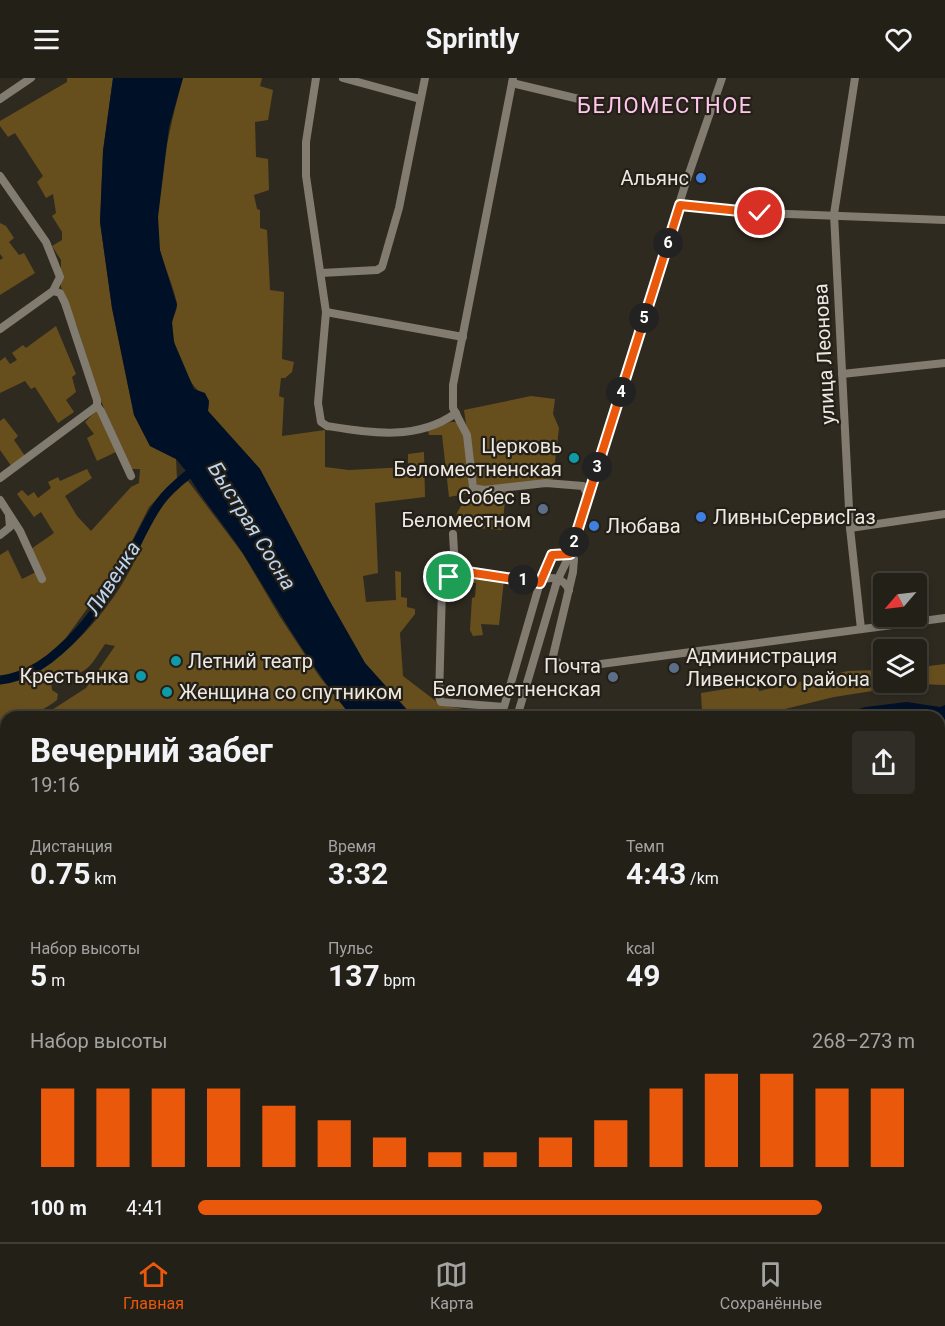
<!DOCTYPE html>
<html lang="ru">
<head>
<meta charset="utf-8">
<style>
	:root { --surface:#232018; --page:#2f2d25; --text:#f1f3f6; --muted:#a3a3a2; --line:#403e37; --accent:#ea580c }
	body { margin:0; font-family:Roboto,sans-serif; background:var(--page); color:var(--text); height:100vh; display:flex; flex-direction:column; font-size:22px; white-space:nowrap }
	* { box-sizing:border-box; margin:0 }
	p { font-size:20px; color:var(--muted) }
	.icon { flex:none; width:33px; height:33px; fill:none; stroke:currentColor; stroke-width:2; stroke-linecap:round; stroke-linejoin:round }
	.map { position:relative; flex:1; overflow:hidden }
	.sheet { position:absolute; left:0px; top:633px; width:945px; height:531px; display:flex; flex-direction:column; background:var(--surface); border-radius:18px 18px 0 0; box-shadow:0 3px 9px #0003,0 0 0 2px var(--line) }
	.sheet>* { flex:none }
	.needle { width:39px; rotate:242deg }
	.controls { position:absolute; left:873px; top:495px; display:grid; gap:12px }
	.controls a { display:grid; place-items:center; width:54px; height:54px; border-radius:6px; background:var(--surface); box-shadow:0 3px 9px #0003,0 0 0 2px var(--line); font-size:30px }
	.pin { position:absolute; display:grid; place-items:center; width:51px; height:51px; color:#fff; margin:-26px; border:3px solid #fff; border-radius:50%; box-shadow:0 2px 6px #0007 }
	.km { position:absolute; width:30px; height:30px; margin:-15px; border-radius:50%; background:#222; color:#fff; font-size:16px; line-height:30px; text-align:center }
	.round { display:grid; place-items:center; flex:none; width:63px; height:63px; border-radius:6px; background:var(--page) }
	.headline { display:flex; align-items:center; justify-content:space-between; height:102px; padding:0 30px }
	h1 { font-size:33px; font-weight:700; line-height:45px }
	.figures { display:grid; grid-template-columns:repeat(3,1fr); gap:9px; height:102px; padding:6px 30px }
	.figures div { display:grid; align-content:center }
	.figures b { font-size:30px; font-weight:700 }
	.figures small { font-size:16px; font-weight:400 }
	.figures p { font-size:16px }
	.chart { height:168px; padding:12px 30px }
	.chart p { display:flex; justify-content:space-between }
	.chart svg { width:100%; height:108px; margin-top:6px; stroke:var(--accent); stroke-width:6 }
	ul { padding:0 30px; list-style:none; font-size:20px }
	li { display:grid; grid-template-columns:96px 72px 1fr; align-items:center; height:45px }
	li i { height:15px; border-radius:8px; background:var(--accent) }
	header { display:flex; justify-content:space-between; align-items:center; height:78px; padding:0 30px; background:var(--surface); font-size:27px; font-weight:700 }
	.menu { display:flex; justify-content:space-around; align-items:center; height:84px; border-top:2px solid var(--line); background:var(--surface); font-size:16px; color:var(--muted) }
	.menu a { display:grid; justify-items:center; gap:3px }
	.menu .current { color:var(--accent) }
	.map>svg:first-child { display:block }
	.green { fill:#674f1d }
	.water { fill:#001127 }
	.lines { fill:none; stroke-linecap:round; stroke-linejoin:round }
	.river { stroke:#001127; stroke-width:9 }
	.minor { stroke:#817b70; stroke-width:8 }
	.major { stroke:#5984ba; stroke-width:9 }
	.route-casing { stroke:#fff; stroke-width:12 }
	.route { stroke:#ea580c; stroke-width:8 }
	.shop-dot { fill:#3f7fe0; stroke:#252017; stroke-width:2 }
	.culture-dot { fill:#0f9aa8; stroke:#252017; stroke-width:2 }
	.service-dot { fill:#5c6f8a; stroke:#252017; stroke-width:2 }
	.labels { text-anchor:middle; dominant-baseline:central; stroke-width:4.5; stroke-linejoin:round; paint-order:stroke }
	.poi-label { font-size:20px; fill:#ece8e2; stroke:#252017; text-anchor:end }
	.street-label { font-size:20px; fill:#ece8e2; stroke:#252017 }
	.water-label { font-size:21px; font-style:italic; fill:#bcd5f2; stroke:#252017 }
	.quarter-label { font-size:22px; letter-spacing:1.5px; fill:#ffc7ee; stroke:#252017 }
</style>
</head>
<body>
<header><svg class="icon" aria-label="menu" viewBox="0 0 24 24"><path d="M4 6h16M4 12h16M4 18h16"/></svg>Sprintly<svg class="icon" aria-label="heart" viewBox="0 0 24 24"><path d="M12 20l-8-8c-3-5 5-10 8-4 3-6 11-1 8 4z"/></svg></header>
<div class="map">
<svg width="945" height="1164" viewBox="0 0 945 1164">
	<rect width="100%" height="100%" fill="#2f2a20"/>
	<g class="green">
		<path d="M67,0H113L103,73L100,144L112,230L134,337L150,368L176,381L177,401L149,429L122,483L65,561L35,588L0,599V477L8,472L22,501L36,494L31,471L54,455L41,434L34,439L17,416L22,412L28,418L34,414L38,420L51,410L48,404L58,399L60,403L87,391L92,400L65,418L77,438L91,453L131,409L139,405L140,391H131L100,321L77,248L61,209V182L52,168L62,162V154L52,138L56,135L53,116L46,120L37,104L43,98L15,55L8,59L0,48V43L67,4Z"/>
		<path d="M183,0H262L260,8L273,12L268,42L255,44L256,79L268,81L269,112L254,117L257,131L260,132V150L267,152L270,212L284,214L282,281L294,284L292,294L285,300H281L279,318L284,320L282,358L325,352V389L349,392L408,389V376L424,374L425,419L375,425L378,495L363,498L366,524L396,522L395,493L401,494V519L407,520V529L415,531V536L400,555L403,598L441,627L474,633L475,639H418L409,634L365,585L328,520L260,391L208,333L209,323C187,306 173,275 172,247C172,239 178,233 177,225C173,207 165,190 160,173C149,135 172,39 183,0Z"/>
		<path d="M0,145L6,148L14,160L9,164L19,177L24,175L35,195L0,217V182L3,180L0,176Z"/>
		<path d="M56,248L76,296L72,299L76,314L66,322L74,334L58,345L35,309L31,311L25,303L0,315V283L5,279L10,286L17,282L12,275L23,267L26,270Z"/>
		<path d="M531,318L555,321L553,336L559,350L553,401L486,410L475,407L464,332Z"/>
		<path d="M97,332L116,374L97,383L87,360L94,356L85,344Z"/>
		<path d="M4,340L18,358L14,362L25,378L12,389L0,372V343Z"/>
		<path d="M451,344H459L465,361L469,411L465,416L449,419L442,357H429L428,352Z"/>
		<path d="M188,403L243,476L280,539L319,598L352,639H41L86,610L115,568L105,566C98,576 90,592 79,595C67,598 60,596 51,604L52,612L58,616L57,622C40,635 27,639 6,639V683L0,672V605C56,599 113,530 135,482C147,454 159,417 188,403Z"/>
		<path d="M506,413L502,452L455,448C455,417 483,416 506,413Z"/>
		<path d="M458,496L504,502L499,547L481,546L483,557L473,558L470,552L472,520L475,519L476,505L457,506Z"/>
		<path d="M918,573L928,575L929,588L945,586V607L917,606L834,619L785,631L702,634L701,615L757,606L759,613L848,593L881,592L884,604H916L917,589L920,588Z"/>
		<path d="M945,734V808H939V735Z"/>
	</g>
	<g class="water">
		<path d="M113,0H183L169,49L158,139L160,172L177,227L172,244L174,264L194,311L205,315L209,323L208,333L260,391L328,520L365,585L409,634L418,639H352C310,588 279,533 244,477C226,448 202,423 186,393L176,381L150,368L134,337L112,230L100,144L103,73Z"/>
		<path d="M907,624L940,629L945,627V705H939V639H835L865,629Z"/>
	</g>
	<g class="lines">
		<path class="river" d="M0,602C59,596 108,520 133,472C142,456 149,439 160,424C170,410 183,401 196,390"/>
		<g class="minor">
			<path d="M316,0L306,64V98L326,234L318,325L321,344L327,348C371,355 417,363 456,335"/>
			<path d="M343,0L420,21"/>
			<path d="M513,0L453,307V330L467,357L473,410L484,412L546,405L583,408L588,417"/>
			<path d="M855,0L834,136L850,450L861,551"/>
			<path d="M512,5L579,21"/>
			<path d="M0,21L31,0"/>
			<path d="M0,98L46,164L60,199L53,213L0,251"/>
			<path d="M680,127L760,135L945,142"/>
			<path d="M321,195L377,192L382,189L399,130L425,0"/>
			<path d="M326,234L463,259"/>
			<path d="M842,296L945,285"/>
			<path d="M97,328L101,333L131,398"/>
			<path d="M0,400L97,328V322L65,225L60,215L53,213"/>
			<path d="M0,422L20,453L42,501"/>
			<path d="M850,450L945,436"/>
			<path d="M453,456L455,491L442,511L439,619L441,624L504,629L539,508L550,479L556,475L570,476"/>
			<path d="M0,457L10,449L9,438"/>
			<path d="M570,476L574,481L573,494L553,578C560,595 586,587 601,586L945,540"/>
			<path d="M455,492L540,505"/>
			<path d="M541,502C552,498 564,500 569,512"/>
			<path d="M517,639L557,503L570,476L685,107L722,0"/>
			<path d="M0,706L6,702"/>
			<path d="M939,887L945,889"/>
			<path d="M939,925L943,918"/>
			<path d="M0,993L6,989"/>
			<path d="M939,1032L945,1035"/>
			<path d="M939,1100L945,1108"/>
			<path d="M0,1117L6,1126"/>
			<path d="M0,1156L6,1152"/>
			<path d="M29,1158L34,1164"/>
			<path d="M369,1158L373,1164"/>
			<path d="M832,1158L838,1164"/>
			<path d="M470,1164L476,1158"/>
			<path d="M718,1164L725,1158"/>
		</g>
		<g class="major">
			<path d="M0,804L6,812"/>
			<path d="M213,1164L216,1158"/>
			<path d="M224,1164V1158"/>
		</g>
	</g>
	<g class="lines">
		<g class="route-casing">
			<path id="route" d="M449,499L454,492L540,505L552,477L570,476L680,127L760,135"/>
		</g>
		<use href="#route" class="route"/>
	</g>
	<g class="shop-dot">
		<circle cx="701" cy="100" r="6"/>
		<circle cx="701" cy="439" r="6"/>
		<circle cx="594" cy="448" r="6"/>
	</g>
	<g class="culture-dot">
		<circle cx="574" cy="380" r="6"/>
		<circle cx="176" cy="583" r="6"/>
		<circle cx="141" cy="598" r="6"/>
		<circle cx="167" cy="614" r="6"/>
	</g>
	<g class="service-dot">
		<circle cx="543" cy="431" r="6"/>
		<circle cx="674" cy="590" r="6"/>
		<circle cx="613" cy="599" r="6"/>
	</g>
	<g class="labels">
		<g class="poi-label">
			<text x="689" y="100">Альянс</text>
			<text x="562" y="368">Церковь<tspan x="562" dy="23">Беломестненская</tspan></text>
			<text x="531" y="419">Собес в<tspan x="531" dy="23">Беломестном</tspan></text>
			<text x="713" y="439" text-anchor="start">ЛивныСервисГаз</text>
			<text x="606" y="448" text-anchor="start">Любава</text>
			<text x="686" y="578" text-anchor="start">Администрация<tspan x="686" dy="23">Ливенского района</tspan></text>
			<text x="188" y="583" text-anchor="start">Летний театр</text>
			<text x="601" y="588">Почта<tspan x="601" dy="23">Беломестненская</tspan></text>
			<text x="129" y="598">Крестьянка</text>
			<text x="179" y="614" text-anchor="start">Женщина со спутником</text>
		</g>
		<g class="street-label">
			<text transform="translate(824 276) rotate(-93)">улица Леонова</text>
		</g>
		<g class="water-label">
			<text transform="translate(252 448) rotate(58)">Быстрая Сосна</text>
			<text transform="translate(113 500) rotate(-57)">Ливенка</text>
		</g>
		<g class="quarter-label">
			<text x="665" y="27">БЕЛОМЕСТНОЕ</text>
		</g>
	</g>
</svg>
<div class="controls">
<a><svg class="needle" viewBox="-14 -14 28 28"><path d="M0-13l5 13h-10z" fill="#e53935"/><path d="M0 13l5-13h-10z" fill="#a3a3a2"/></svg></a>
<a><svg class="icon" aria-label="layers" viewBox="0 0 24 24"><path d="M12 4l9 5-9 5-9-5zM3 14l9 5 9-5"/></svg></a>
</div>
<div class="pin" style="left:449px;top:499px;background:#1e9e55"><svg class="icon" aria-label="arrive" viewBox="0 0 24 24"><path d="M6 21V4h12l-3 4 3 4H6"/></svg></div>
<div class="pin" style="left:760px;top:135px;background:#d93025"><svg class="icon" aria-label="check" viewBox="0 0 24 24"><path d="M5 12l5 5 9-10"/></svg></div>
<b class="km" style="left:523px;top:502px">1</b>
<b class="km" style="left:574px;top:464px">2</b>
<b class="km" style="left:597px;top:389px">3</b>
<b class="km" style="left:621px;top:314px">4</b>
<b class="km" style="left:644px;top:240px">5</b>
<b class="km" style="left:668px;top:165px">6</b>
<section class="sheet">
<div class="headline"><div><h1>Вечерний забег</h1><p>19:16</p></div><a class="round"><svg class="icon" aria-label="share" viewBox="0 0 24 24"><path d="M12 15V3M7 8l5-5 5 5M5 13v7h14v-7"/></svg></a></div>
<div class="figures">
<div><p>Дистанция</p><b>0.75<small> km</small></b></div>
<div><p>Время</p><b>3:32</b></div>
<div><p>Темп</p><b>4:43<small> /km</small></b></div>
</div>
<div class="figures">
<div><p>Набор высоты</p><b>5<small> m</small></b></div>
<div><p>Пульс</p><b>137<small> bpm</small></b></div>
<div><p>kcal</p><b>49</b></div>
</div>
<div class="chart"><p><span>Набор высоты</span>268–273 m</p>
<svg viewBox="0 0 160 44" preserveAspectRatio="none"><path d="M5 44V12M15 44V12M25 44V12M35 44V12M45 44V19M55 44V25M65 44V32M75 44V38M85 44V38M95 44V32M105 44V25M115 44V12M125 44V6M135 44V6M145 44V12M155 44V12"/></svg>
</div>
<ul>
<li><b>100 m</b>4:41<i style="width:87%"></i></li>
</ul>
</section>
</div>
<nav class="menu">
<a class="current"><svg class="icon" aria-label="home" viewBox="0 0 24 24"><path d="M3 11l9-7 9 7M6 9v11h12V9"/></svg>Главная</a>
<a><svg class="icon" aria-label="map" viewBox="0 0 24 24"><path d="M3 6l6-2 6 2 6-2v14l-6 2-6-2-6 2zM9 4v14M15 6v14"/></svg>Карта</a>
<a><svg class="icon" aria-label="saved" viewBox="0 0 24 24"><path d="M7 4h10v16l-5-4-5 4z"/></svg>Сохранённые</a>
</nav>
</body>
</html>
